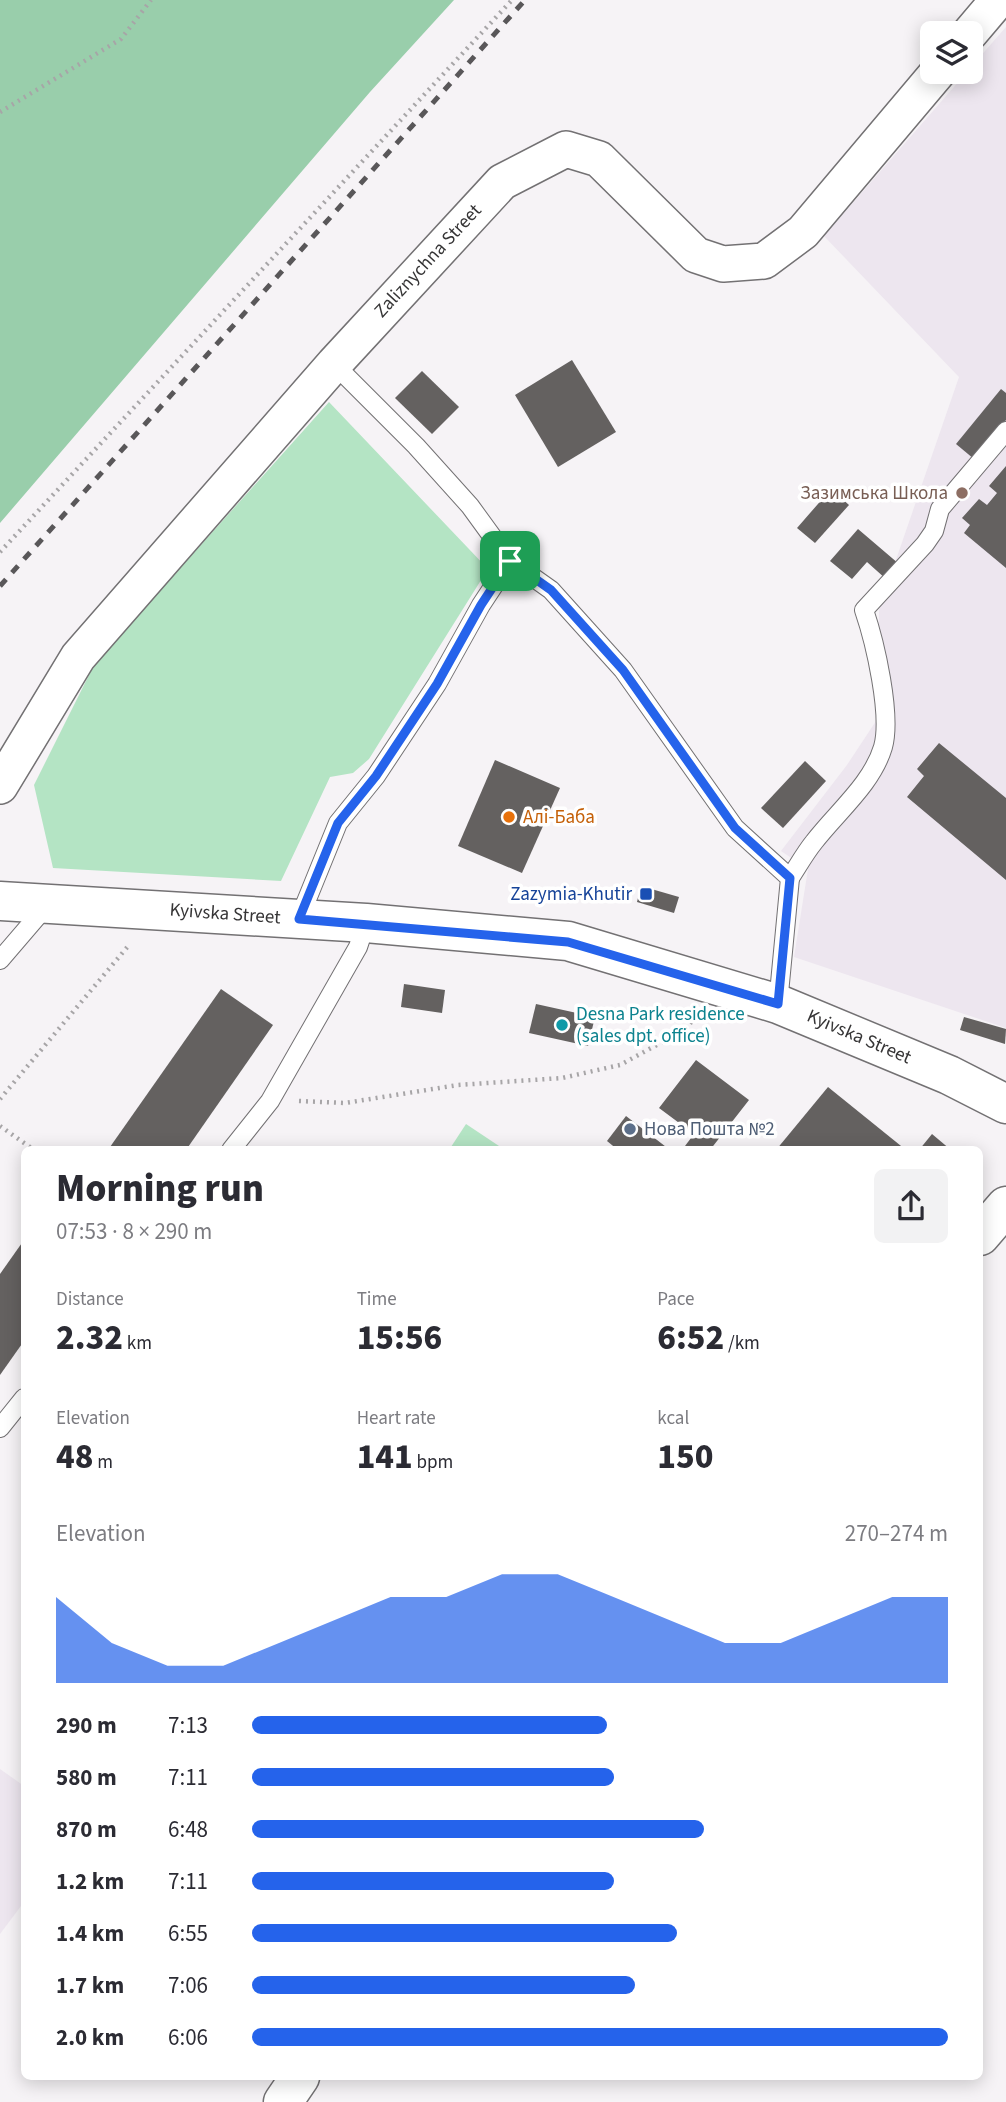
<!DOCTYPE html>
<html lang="en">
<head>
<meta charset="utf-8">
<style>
	:root { --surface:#fff; --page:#f2f2f3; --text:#2b2b33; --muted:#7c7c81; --accent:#2563eb }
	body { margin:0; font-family:"Source Sans 3",sans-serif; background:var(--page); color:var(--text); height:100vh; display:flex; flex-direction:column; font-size:26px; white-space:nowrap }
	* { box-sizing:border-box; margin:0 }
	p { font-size:23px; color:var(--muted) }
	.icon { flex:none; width:38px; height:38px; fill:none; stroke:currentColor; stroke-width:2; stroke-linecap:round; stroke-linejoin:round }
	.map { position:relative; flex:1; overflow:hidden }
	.side { position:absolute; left:21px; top:1146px; width:962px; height:934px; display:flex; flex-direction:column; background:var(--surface); border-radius:10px; box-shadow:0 4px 18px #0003 }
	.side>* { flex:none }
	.controls { position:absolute; left:920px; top:21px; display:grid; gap:14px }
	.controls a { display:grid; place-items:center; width:63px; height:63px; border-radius:10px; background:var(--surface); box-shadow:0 4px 18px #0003; font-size:35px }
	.pin { position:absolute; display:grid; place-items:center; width:60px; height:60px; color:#fff; margin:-30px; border-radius:14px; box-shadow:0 4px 10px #0006 }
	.round { display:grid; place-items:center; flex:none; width:74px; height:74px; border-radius:10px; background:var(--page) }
	.head { display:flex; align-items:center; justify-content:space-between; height:119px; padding:0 35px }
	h1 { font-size:38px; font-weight:800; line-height:52px }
	.stats { display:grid; grid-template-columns:repeat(3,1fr); gap:10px; height:119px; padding:7px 35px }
	.stats div { display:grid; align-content:center }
	.stats b { font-size:35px; font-weight:800 }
	.stats small { font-size:19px; font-weight:400 }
	.stats p { font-size:19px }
	.chart { height:196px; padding:14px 35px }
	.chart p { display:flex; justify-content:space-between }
	.chart svg { width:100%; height:126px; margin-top:7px; fill:var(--accent); opacity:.7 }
	ul { padding:0 35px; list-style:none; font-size:23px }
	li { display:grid; grid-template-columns:112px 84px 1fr; align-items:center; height:52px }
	li i { height:18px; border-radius:9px; background:var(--accent) }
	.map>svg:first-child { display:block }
	.built { fill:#ede6ef }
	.green { fill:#b4e4c4 }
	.forest { fill:#99ceab }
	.building { fill:#646160 }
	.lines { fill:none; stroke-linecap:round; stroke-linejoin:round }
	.service-casing { stroke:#737173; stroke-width:20 }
	.minor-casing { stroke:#737173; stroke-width:38 }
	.tertiary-casing { stroke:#737173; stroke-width:41 }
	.secondary-casing { stroke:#737173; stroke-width:41 }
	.path { stroke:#a7a5a7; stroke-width:4.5; stroke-dasharray:2 5; stroke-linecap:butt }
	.service { stroke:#fff; stroke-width:18 }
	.minor { stroke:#fff; stroke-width:35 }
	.tertiary { stroke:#fff; stroke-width:38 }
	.secondary { stroke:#fff; stroke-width:38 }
	.rail { stroke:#595759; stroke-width:5; stroke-dasharray:9 9; stroke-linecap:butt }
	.route-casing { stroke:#fff; stroke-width:14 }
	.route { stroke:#2563eb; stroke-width:9 }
	.education-dot { fill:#8d6e63; stroke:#fff; stroke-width:2.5 }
	.food-dot { fill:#e8710a; stroke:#fff; stroke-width:2.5 }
	.transit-dot { fill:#1a4fb4; stroke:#fff; stroke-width:2.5 }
	.culture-dot { fill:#0f9aa8; stroke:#fff; stroke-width:2.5 }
	.service-dot { fill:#5c6f8a; stroke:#fff; stroke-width:2.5 }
	.labels { text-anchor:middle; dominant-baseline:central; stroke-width:7; stroke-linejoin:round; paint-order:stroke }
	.street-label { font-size:19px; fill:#363536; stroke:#fff }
	.education-label { font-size:19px; fill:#785e54; stroke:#fff; text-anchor:end }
	.food-label { font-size:19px; fill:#c56008; stroke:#fff; text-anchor:start }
	.transit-label { font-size:19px; fill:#164399; stroke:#fff; text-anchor:end }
	.culture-label { font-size:19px; fill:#0d838f; stroke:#fff; text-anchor:start }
	.service-label { font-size:19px; fill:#4e5e75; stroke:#fff; text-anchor:start }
</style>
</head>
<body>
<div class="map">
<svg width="1006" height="2102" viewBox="0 0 1006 2102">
	<rect width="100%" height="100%" fill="#f6f3f6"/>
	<g class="built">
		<path d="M1006,27V1028L794,957L808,869L781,851L847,765L878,718L879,609L959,377L824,236L967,72H971V67Z"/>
		<path d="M0,1769L24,1786V1902L0,1934Z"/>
	</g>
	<g class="green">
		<path d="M329,402L488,569L369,759L353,773L330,777L281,881L53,868L34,785L95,663Z"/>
		<path d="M466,1124L505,1150H449Z"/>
	</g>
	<path class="forest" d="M0,0H454L370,92L0,523Z"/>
	<g class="building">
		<path d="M572,360L616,432L558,467L515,395Z"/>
		<path d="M422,371L459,407L432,434L395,398Z"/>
		<path d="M1001,389L1006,393V420L974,459L956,444Z"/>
		<path d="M1006,466V568L964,533L970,525L962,518L979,499L987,505L997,493L989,486Z"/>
		<path d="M831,489L849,505L815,543L797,528Z"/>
		<path d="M858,529L899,564L886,579L867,562L852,579L830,561Z"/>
		<path d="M939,743L1006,798V880L907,797L924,776L917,769Z"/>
		<path d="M495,760L560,788L522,873L458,846Z"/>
		<path d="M805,761L826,781L783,828L761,808Z"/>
		<path d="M641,886L679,897L674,913L637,902Z"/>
		<path d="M404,984L445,990L442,1013L401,1007Z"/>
		<path d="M221,989L273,1025L186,1150H114L110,1147Z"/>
		<path d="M536,1004L595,1017L588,1046L529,1033Z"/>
		<path d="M964,1017L1006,1029L1005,1044L960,1030Z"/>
		<path d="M696,1060L749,1100L710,1150H682L694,1134L659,1108Z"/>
		<path d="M828,1087L906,1150H776Z"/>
		<path d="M626,1116L670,1150H618L607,1141Z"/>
		<path d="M932,1134L951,1150H919Z"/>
		<path d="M24,1240V1341L0,1375V1274Z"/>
	</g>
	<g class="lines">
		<g class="service-casing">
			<g id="service">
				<path d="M334,364L416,446L470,506L510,561L551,590L623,670L735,828L790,878L778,1004"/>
				<path d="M790,878C798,866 805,853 814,842C837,812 872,784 883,747C892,715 875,642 864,610L925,544L934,531L940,509L1006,431"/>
				<path d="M299,919L338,823L376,776L437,684L481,605L510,561"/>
				<path d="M0,960L48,904"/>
				<path d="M231,1150L270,1101L358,947L366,923"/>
				<path d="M0,1428L24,1398"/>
			</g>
		</g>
		<g class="minor-casing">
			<g id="minor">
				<path d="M970,33L998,0"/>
				<path d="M0,786L78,657L334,364L502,182L566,149L599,159L696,255L723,264L764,261L803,232L938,72"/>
			</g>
		</g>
		<g class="tertiary-casing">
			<path id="tertiary" d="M0,901L366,923L568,941L778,1004L949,1075L1006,1104"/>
		</g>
		<g class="secondary-casing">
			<g id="secondary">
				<path d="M980,1236L1006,1206"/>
				<path d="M283,2102L300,2077"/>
			</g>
		</g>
		<g class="path">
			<path d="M0,112L121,39L151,0"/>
			<path d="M0,552L512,0"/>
			<path d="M0,1099L129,945"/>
			<path d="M299,1101L345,1103L458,1085L562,1078L620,1065L686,1029L695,1017"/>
			<path d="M0,1126L34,1150"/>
		</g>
		<use href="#service" class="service"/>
		<use href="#minor" class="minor"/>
		<use href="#tertiary" class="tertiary"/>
		<use href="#secondary" class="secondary"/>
		<path class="rail" d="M0,586L525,0"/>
	</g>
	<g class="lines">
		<g class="route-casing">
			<path id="route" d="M510,561L551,590L623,670L735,828L790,878L778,1004L568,942L299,919L338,823L376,776L437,684L481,605Z"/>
		</g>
		<use href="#route" class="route"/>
	</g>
	<circle class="education-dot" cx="962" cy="493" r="7"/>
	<circle class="food-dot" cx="509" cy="817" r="7"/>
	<rect class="transit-dot" x="639" y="887" width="14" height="14" rx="3.5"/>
	<circle class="culture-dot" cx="562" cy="1025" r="7"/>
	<circle class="service-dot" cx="630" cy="1129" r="7"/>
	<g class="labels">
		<g class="street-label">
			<text transform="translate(428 261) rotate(-47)">Zaliznychna Street</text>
			<text transform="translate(225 914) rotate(4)">Kyivska Street</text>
			<text transform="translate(859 1037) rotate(23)">Kyivska Street</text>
		</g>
		<g class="education-label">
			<text x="948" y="493">Зазимська Школа</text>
		</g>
		<g class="food-label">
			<text x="523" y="817">Алі-Баба</text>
		</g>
		<g class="transit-label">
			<text x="632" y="894">Zazymia-Khutir</text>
		</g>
		<g class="culture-label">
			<text x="576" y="1014">Desna Park residence<tspan x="576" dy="22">(sales dpt. office)</tspan></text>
		</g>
		<g class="service-label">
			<text x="644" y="1129">Нова Пошта №2</text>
		</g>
	</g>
</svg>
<div class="controls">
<a><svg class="icon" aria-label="layers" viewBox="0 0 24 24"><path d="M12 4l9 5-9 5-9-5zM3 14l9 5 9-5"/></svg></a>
</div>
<div class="pin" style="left:510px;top:561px;background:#1e9e55"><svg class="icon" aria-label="arrive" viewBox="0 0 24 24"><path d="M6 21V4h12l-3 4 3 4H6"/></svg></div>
<section class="side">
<div class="head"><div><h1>Morning run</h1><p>07:53 · 8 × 290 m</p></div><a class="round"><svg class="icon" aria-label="share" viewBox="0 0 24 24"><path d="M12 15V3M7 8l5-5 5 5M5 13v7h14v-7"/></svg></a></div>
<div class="stats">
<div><p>Distance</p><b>2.32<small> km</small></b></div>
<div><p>Time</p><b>15:56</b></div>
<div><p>Pace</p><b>6:52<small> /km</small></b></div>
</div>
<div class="stats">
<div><p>Elevation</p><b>48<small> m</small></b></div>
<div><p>Heart rate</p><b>141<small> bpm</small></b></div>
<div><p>kcal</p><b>150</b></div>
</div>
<div class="chart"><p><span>Elevation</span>270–274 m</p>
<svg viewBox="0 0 160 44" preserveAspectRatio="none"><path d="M0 44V14L10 30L20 38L30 38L40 30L50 22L60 14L70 14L80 6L90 6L100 14L110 22L120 30L130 30L140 22L150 14L160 14V44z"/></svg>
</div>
<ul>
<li><b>290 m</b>7:13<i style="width:51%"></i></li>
<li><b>580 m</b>7:11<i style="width:52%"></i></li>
<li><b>870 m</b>6:48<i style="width:65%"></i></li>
<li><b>1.2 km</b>7:11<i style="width:52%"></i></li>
<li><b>1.4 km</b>6:55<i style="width:61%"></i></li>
<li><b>1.7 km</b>7:06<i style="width:55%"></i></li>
<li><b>2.0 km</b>6:06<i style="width:100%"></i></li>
</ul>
</section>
</div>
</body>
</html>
